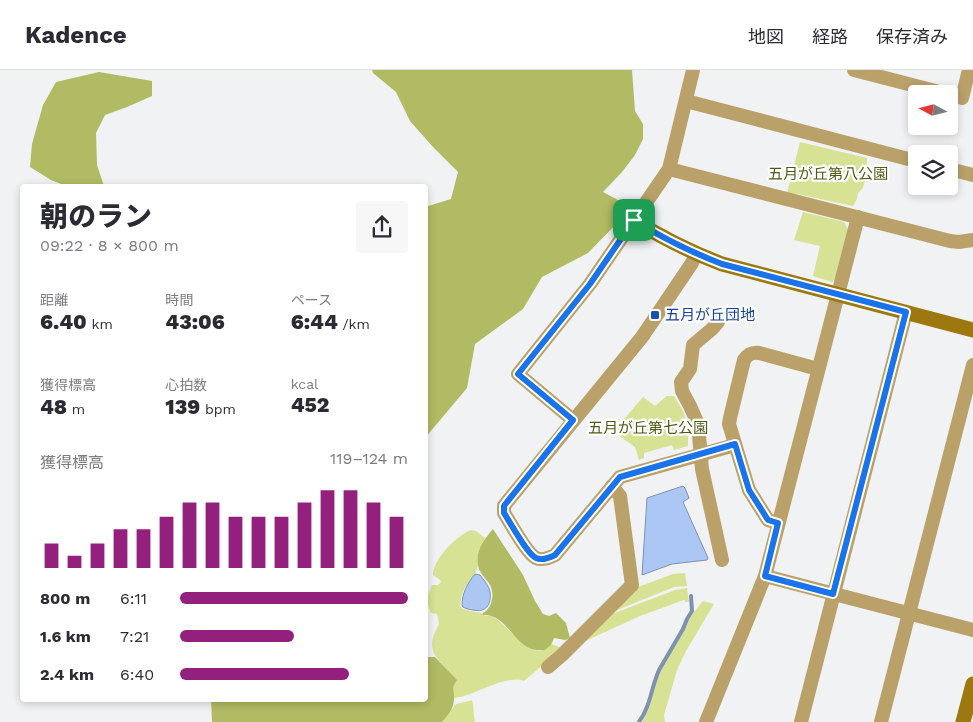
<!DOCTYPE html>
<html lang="ja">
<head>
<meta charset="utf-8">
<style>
	:root { --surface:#fff; --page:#f7f7f7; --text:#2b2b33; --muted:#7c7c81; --line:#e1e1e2; --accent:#94207e }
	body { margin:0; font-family:"Work Sans","Noto Sans JP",sans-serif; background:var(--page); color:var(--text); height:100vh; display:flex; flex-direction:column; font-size:19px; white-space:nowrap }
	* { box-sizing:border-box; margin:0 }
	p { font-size:16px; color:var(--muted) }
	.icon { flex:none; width:28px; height:28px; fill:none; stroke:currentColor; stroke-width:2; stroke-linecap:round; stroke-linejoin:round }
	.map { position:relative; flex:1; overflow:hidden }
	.details { position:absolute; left:20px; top:114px; width:408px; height:518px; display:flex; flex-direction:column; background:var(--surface); border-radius:5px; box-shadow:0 2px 8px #0003 }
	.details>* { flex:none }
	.needle { width:32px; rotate:277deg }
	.controls { position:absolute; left:908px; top:15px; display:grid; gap:10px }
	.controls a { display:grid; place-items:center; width:50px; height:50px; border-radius:5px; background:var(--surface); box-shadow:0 2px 8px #0003; font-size:25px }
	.pin { position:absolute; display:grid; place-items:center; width:42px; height:42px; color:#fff; margin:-21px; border-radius:10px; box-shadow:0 2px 8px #0006 }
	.round { display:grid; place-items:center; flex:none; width:52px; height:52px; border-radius:5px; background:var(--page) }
	.headline { display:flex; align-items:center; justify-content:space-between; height:85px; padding:0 20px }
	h1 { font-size:28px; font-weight:800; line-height:38px }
	.figures { display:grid; grid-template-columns:repeat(3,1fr); gap:8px; height:85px; padding:5px 20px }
	.figures div { display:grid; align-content:center }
	.figures b { font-size:21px; font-weight:800 }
	.figures small { font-size:14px; font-weight:400 }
	.figures p { font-size:14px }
	.chart { height:140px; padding:10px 20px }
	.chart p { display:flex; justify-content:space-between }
	.chart svg { width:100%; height:90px; margin-top:5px; stroke:var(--accent); stroke-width:6 }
	ul { padding:0 20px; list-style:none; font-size:16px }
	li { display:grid; grid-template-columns:80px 60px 1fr; align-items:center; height:38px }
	li i { height:12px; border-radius:6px; background:var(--accent) }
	header { display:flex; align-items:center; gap:30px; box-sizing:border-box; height:70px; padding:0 25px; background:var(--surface); border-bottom:1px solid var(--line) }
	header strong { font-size:24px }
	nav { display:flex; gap:28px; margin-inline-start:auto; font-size:18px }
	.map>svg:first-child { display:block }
	.green { fill:#d8e295 }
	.forest { fill:#b1bb63 }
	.water { fill:#acc7f3; stroke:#7e91b0 }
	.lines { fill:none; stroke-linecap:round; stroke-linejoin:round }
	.stream { stroke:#7e91b0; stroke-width:4 }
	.street { stroke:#baa16a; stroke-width:14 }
	.secondary { stroke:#9d780f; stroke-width:15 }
	.route-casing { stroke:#fff; stroke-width:10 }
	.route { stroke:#1a73e8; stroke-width:6 }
	.transit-dot { fill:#1a4fb4; stroke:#feffff; stroke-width:2 }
	.labels { text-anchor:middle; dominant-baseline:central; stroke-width:4.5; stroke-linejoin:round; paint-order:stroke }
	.park-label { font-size:15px; fill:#535918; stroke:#feffff }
	.transit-label { font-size:15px; fill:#164399; stroke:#feffff; text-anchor:start }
</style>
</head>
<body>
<header>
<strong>Kadence</strong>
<nav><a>地図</a><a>経路</a><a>保存済み</a></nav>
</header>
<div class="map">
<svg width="973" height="652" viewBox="0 0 973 652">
	<rect width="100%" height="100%" fill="#f0f2f3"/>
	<g class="green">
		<path d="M800,72L867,88L866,106L863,118L858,123L857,129L853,136L797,124L796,126L787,123Z"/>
		<path d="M803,142L844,152L848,159L837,208L832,212L813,206L820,176L794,170Z"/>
		<path d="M667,326H674L683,341L688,357V376L674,380L672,375L644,383V388L639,390L635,377L611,360L626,347L643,327L655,336Z"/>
		<path d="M471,460L476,461L485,468L479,481L477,489L478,496L475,504L465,517L462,524L460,535L462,539L475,542L483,543L485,546C488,546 490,545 493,547C508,553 533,598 551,574L563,578L524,611C511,605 484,619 470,624C465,626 460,627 454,628C452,619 454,614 450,604C447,598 441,594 437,588C428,576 433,566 439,554L437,544L431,543L426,530L432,515H438L441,512L440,510L433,505C433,489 457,465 471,460Z"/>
		<path d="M685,503L687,516L674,517L610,543L638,517L673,504Z"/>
		<path d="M687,518L689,532H685V530L681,531L640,546L581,573L607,546L675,520Z"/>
		<path d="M703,531L714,534L686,581L677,600L664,645L665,652H643V650L650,635L655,613L660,601L693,543Z"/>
		<path d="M472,630C474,637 473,644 475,652H442C445,649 454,636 455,635C460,632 467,632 472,630Z"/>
	</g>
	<g class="forest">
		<path d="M372,0H632L635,41L643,54V69L635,85L622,102L603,122L629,136L624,146L588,183L542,207L523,239L475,274L467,318L425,368V137L451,129L458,102L433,77L410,51L396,22L373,3Z"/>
		<path d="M99,2L152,11V26L127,37L105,45L96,63L97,95L104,116H66L51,110L30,97L32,74L43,35L56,12Z"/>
		<path d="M493,459L523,505L535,531L543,544L549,546L556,543L566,553L570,568L565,570L554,568L551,575L545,580C517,584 512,552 491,546C489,545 486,545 483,545V543C492,539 495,524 490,515C486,508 479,503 478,495C475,482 484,469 493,459Z"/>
		<path d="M426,587H435L457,610C450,620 455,620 454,630C453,640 448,645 442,652H212L211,629H425V591Z"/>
	</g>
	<g class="water">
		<path d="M683,416L685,418L689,428L683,432L708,488L707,490L672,494L642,505L647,428Z"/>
		<path d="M475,504L480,505C484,510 489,516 490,522C492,535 485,543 473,540C468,539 465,539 462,536C462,523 467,514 475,504Z"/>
	</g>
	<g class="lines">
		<path class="stream" d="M639,652C651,635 651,618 659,600L683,559L687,549L692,541L691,526"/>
		<g class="street">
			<path d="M854,0L947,24"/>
			<path d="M962,28L969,0"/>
			<path d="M686,31L916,91"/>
			<path d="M669,99L950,171L959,172L973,170"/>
			<path d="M949,99L973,105"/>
			<path d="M696,184L692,193L642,267L507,432L504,436V443C510,452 527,484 536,488C542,491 549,488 555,485L620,407L735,375"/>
			<path d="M718,252L712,259L693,275L690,299L681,312L682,321L690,336L698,354L702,399L722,490"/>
			<path d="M573,350L518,304L590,214L669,99L693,0"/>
			<path d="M778,453L768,450L749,420L729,354L730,348L744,290C748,284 752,282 759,283L818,299"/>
			<path d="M765,506L973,560"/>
			<path d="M548,597L562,585L632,515L620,426L612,416"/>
			<path d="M706,652L765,506L858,147"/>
			<path d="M801,652L906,242"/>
			<path d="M881,652L973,295"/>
		</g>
		<g class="secondary">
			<path d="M634,150C662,168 691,182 722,194L973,260"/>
			<path d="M963,652L973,614"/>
		</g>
	</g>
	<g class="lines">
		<g class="route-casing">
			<path id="route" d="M634,150C662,168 691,182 722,194L906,242L833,524L765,506L778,453L768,450L749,420L735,374L620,407L555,485C549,488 542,491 536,488C527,484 510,452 504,443V436L507,432L573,350L518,304L590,214Z"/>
		</g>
		<use href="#route" class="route"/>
	</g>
	<rect class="transit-dot" x="650" y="240" width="10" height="10" rx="2.5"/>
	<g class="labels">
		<g class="park-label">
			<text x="828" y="104">五月が丘第八公園</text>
			<text x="648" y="358">五月が丘第七公園</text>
		</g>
		<g class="transit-label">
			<text x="665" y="245">五月が丘団地</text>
		</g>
	</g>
</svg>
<div class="controls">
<a><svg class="needle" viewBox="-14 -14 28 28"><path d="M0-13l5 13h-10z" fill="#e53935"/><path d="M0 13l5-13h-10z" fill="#7c7c81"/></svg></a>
<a><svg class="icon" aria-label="layers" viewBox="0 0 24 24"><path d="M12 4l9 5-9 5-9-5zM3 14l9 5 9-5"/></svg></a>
</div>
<div class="pin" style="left:634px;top:150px;background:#1e9e55"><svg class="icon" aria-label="arrive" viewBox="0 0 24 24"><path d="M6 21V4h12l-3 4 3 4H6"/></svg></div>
<section class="details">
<div class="headline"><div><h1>朝のラン</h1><p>09:22 · 8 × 800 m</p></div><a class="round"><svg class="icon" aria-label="share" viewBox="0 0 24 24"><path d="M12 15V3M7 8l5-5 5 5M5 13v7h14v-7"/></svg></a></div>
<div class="figures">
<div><p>距離</p><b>6.40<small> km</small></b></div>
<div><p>時間</p><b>43:06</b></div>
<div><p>ペース</p><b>6:44<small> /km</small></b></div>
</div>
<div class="figures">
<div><p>獲得標高</p><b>48<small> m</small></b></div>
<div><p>心拍数</p><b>139<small> bpm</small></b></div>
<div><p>kcal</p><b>452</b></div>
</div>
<div class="chart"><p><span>獲得標高</span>119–124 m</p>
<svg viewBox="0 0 160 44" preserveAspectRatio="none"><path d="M5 44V32M15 44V38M25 44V32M35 44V25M45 44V25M55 44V19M65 44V12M75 44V12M85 44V19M95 44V19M105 44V19M115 44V12M125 44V6M135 44V6M145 44V12M155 44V19"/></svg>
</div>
<ul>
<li><b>800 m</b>6:11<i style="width:100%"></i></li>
<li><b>1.6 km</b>7:21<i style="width:50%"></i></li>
<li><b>2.4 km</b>6:40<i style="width:74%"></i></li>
</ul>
</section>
</div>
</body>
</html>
